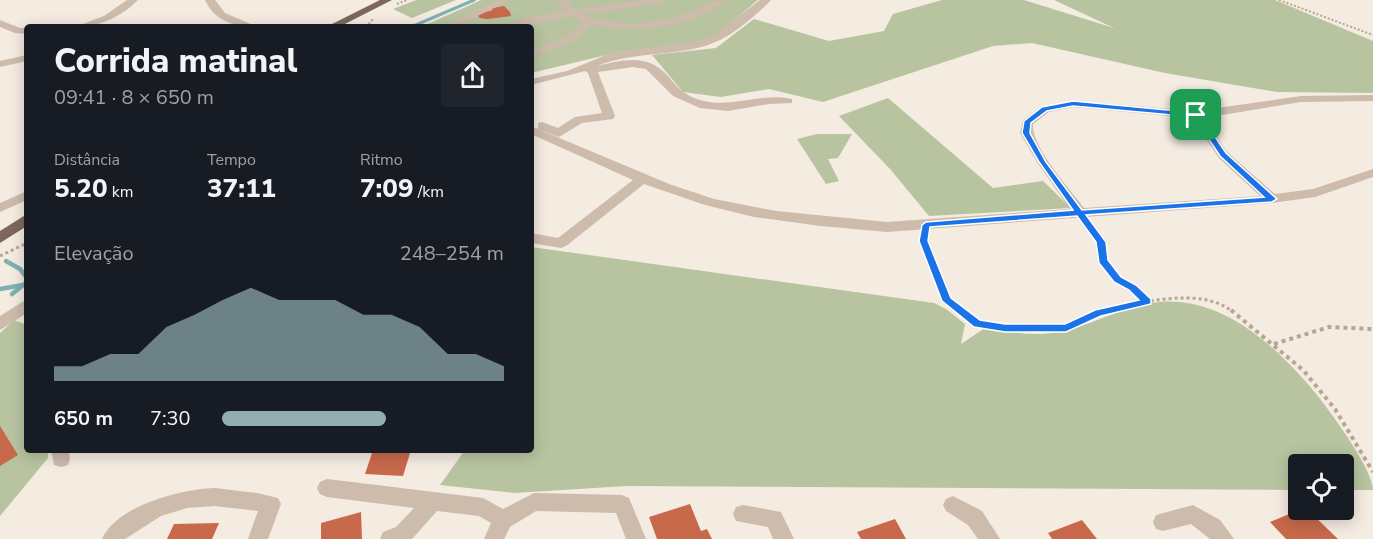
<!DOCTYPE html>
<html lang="pt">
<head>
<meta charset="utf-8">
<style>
	:root { --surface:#171b24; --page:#20242c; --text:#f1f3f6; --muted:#9ea1a6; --accent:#92aeb2 }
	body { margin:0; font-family:"Nunito Sans",sans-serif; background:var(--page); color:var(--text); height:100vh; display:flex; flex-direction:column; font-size:22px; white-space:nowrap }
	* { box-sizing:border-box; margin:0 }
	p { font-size:20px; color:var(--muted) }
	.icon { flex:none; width:33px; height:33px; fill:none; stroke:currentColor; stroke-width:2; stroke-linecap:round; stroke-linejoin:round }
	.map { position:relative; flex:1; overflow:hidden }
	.drawer { position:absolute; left:24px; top:24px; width:510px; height:429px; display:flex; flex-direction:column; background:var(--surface); border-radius:6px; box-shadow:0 3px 15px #0003 }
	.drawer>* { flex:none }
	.tools { position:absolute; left:1288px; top:454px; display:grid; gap:12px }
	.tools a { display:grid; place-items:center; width:66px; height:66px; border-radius:6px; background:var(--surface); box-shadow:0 3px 15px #0003; font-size:30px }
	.pin { position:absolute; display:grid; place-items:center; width:51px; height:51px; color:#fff; margin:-26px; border-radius:12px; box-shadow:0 3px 9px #0006 }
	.round { display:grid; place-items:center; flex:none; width:63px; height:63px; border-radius:6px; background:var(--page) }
	.summary { display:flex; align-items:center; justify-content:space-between; height:102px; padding:0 30px }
	h1 { font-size:33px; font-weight:800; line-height:45px }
	.stats { display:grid; grid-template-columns:repeat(3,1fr); gap:9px; height:102px; padding:6px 30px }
	.stats div { display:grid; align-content:center }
	.stats b { font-size:26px; font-weight:800 }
	.stats small { font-size:16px; font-weight:400 }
	.stats p { font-size:16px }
	.chart { height:168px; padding:12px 30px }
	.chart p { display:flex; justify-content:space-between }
	.chart svg { width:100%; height:108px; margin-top:6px; fill:var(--accent); opacity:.7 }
	ul { padding:0 30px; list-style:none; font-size:20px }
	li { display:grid; grid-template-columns:96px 72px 1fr; align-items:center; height:45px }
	li i { height:15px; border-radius:8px; background:var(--accent) }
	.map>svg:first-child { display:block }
	.green { fill:#b8c4a0 }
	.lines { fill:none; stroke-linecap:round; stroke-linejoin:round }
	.stream-far1 { stroke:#7fb0b2; stroke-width:3 }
	.stream { stroke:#7fb0b2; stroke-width:4.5 }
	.building { fill:#c8694b }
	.path-far2 { stroke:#b9a596; stroke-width:2; stroke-dasharray:2 2; stroke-linecap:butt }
	.path-far1 { stroke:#b9a596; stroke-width:3; stroke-dasharray:3 3; stroke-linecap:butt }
	.path { stroke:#b9a596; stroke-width:4; stroke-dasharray:4 4; stroke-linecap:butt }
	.minor { fill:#cdbbac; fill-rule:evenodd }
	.major { fill:#7d675c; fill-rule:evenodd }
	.route { fill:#1a73e8; stroke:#fff; stroke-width:1.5; fill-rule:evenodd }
</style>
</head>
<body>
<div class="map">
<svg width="1373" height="539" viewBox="0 0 1373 539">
	<rect width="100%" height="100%" fill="#f4ebe1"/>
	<g class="green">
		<path d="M416,0H456L412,18L393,9Z"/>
		<path d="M481,0H758L715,36L696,42L619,52L531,73V27H421Z"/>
		<path d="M942,0H1024L1114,28L1054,0H1275L1373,41V93L1277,92L1165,73L1032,43L993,46L823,102L769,89L721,97L683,92L652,55L716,48L754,19L829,41L884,31L893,14Z"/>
		<path d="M888,98L993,188L1043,181L1071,208L929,216L890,169L839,116Z"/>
		<path d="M817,134H852L838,158L828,159L839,181L826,184L797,139Z"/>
		<path d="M531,247L934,303L946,309L965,324L961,344L985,328C1008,332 1035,337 1058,332C1090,326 1118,309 1150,303C1221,291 1280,349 1321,400C1334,417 1373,470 1373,490H1344V465H1299V490L627,486L514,493L440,485L465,450H531Z"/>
		<path d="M14,320L27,325V450H48V458L0,516V333Z"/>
	</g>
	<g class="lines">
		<path class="stream-far1" d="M411,27L474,0"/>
		<g class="stream">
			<path d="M6,261L20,269L27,278"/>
			<path d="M0,289L23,285"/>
			<path d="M12,294L27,282"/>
		</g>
	</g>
	<g class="building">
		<path d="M504,6L510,12L511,16L487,19L480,18L477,15L481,12L491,11L493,8Z"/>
		<path d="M0,426L18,455L0,466Z"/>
		<path d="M373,450H411L403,476L365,474Z"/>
		<path d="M690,504L701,531L707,529L712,539H657L649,517Z"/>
		<path d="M1299,510H1308L1338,539H1286L1270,522Z"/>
		<path d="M361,512L362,539H321V523Z"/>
		<path d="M895,519L906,539H861L857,532Z"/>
		<path d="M1082,520L1097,539H1052L1048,533Z"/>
		<path d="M219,523L212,539H167L174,524Z"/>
	</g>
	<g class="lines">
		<g class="path-far2">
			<path d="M1279,0L1373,35"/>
			<path d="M397,4L407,0"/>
			<path d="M366,27L374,18"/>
		</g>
		<g class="path-far1">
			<path d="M1088,223L1101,242L1103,261L1118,279L1133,288L1148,302"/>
			<path d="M924,237L947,301L961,312"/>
			<path d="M0,256L27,243"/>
			<path d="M1104,312C1140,302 1202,286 1233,312"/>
		</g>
		<g class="path">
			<path d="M959,310L977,324L1005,328H1066L1110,310"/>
			<path d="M1231,310L1303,370L1335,409L1373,472"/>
			<path d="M1274,344L1329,327L1373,329"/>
		</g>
		<g class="minor">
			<path d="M127,0H138C121,17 99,27 75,27L104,16Z"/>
			<path d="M205,0H215L225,13L258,27C236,27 215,22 205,0Z"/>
			<path d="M498,0H511L455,27H442Z"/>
			<path d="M556,0H566L575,10L642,0H666L661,3L583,14C609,27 651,26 679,16C695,10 709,0 727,0C694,28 632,34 592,24L573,42L531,56V50L565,38L583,22L572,16L515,27H499L532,16L566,11Z"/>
			<path d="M760,0H771C760,12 734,34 720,40C683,58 635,50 597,66C614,62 635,56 652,64C673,73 673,94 704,101C734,108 762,92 792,99V103L769,104L728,111L700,108L673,96L646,69L633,67L598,72L615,116L613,119L582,123L559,137L538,129L669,184L714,199L776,211L887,222L1070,209L1037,162L1020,133L1023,120L1041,107L1073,101L1196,111L1301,96L1373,95V101L1301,102L1204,118L1227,152L1275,194L1313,189L1373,169V177L1315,197L1272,203L887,232L821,226L754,217L705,205L644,184L566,246L561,248L531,243V233L558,238L633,180L531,134V126L538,129V123L542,122L558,128L575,117L602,113L588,73L585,71L531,85V79L567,71L611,53L697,41L713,36ZM1073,107L1192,118L1219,158L1260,196L1084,208C1070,189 1031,147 1033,124L1049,112Z"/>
			<path d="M0,20L20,28H27V34L15,33L0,27Z"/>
			<path d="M27,55V61L0,67V61Z"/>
			<path d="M27,191V200L0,212V203Z"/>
			<path d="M27,299V313L0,330V316Z"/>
			<path d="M51,450H69L70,459L68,465L61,467L54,465Z"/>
			<path d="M327,479L483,498L503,509L534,493L622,495L629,498L646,539H626L616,513L536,511L510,527L504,539H484L491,523L479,516L437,511L412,539H380L383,532L396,527L414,508L327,497L320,494L317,488L320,482Z"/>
			<path d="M215,488L257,493L278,498L281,504L268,539H248L258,511L215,506L187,508L161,516L125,539H102C116,506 181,489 215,488Z"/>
			<path d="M953,496L982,511L1000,539H978L968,525L946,511L943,505L946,499Z"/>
			<path d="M743,505L781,512L794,539H773L768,527L736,521L733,514L736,507Z"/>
			<path d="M1193,505L1220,520L1234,539H1210L1191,524L1163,531L1156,529L1153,522L1156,515Z"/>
		</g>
		<g class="major">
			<path d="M380,0H392L339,27H326Z"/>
			<path d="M27,214V226L0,243V231Z"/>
		</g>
	</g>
	<path class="route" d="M1073,101L1199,113L1226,153L1277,199L1272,202L1086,215L1106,242L1108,260L1121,277L1136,285L1151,299V304L1101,316L1066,332H1005L974,327L942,301L919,241L922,225L926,222L1073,210L1039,162L1022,133L1024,121L1042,107ZM1073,106L1194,117L1220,156L1264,197L1082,210L1046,162L1030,133L1031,123L1047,111ZM1077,216L1096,242L1099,263L1114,282L1129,290L1139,300L1095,310L1065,324H1005L980,320L951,298L928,241L930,227Z"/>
</svg>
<div class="tools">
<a><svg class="icon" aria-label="locate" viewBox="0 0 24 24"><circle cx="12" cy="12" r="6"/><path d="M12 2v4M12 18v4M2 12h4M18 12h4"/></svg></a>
</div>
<div class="pin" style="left:1196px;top:115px;background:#1e9e55"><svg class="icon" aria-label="arrive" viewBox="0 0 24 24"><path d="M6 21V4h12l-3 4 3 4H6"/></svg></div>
<section class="drawer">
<div class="summary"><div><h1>Corrida matinal</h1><p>09:41 · 8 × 650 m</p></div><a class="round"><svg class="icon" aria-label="share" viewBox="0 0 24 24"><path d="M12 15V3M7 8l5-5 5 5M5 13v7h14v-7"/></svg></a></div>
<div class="stats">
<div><p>Distância</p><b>5.20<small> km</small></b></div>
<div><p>Tempo</p><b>37:11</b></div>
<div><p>Ritmo</p><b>7:09<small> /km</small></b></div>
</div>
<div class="chart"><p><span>Elevação</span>248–254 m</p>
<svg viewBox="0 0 160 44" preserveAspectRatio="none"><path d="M0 44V38L10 38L20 33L30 33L40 22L50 17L60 11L70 6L80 11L90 11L100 11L110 17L120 17L130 22L140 33L150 33L160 38V44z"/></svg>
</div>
<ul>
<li><b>650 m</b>7:30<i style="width:58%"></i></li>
</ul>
</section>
</div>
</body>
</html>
